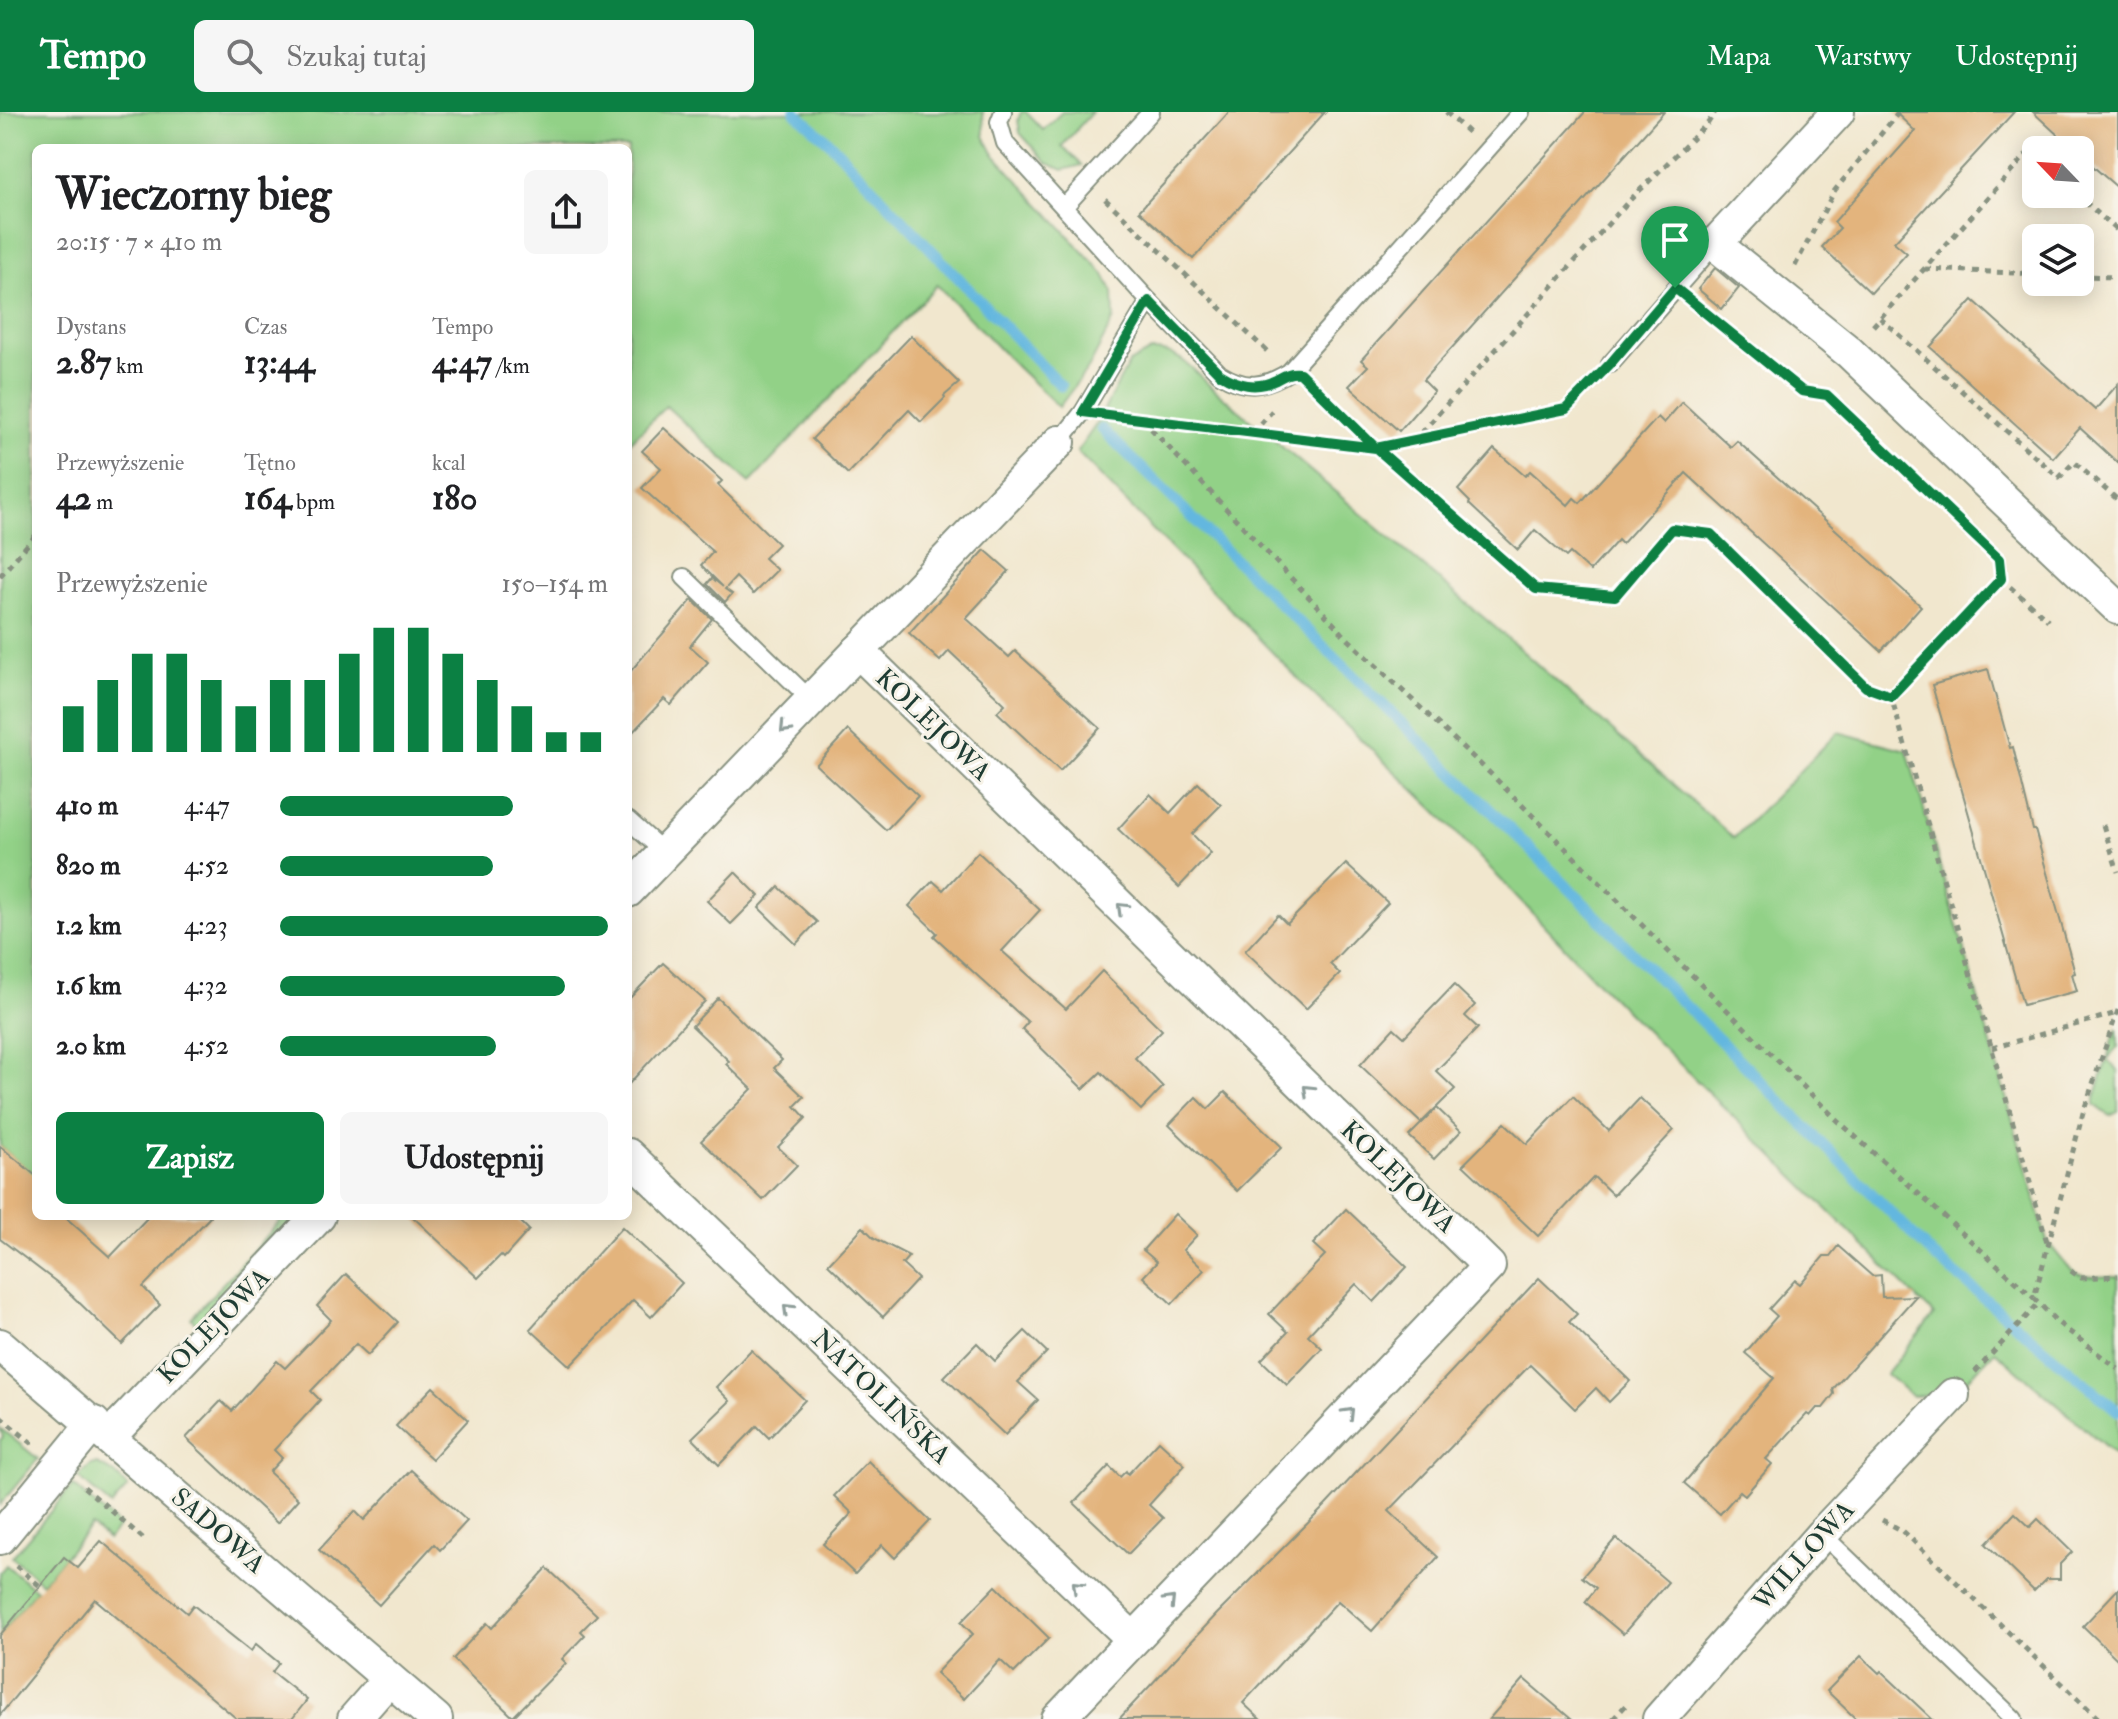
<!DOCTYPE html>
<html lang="pl">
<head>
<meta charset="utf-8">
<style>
	:root { --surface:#fff; --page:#f6f6f6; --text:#202124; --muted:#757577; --accent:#0b8043 }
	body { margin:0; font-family:"IM FELL Double Pica",serif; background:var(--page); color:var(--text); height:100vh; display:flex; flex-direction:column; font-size:30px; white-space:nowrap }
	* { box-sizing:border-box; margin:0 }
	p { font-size:26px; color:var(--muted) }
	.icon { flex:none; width:44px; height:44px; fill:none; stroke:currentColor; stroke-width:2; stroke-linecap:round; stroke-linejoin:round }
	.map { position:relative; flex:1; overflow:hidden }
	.details { position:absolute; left:32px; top:32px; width:600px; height:1076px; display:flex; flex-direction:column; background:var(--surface); border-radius:12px; box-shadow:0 4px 20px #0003 }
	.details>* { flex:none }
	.needle { width:52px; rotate:295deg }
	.buttons { position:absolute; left:2022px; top:24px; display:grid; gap:16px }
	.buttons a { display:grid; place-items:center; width:72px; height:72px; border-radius:12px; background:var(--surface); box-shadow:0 4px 20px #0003; font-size:40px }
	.pin { position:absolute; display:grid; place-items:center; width:68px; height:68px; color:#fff; margin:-82px -34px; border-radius:50% 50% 50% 0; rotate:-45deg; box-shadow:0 0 8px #0007 }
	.pin .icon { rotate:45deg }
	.round { display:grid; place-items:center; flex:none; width:84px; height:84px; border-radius:12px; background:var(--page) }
	.overview { display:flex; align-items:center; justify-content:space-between; height:136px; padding:0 24px }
	h1 { font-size:44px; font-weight:700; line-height:60px }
	.metrics { display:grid; grid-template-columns:repeat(3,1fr); gap:12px; height:136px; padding:8px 24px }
	.metrics div { display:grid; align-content:center }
	.metrics b { font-size:34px; font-weight:700 }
	.metrics small { font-size:22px; font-weight:400 }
	.metrics p { font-size:22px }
	.chart { height:224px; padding:16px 24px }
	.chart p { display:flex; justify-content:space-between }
	.chart svg { width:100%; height:144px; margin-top:8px; stroke:var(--accent); stroke-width:6 }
	.action { display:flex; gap:16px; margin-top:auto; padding:16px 24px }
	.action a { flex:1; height:92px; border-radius:12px; background:var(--accent); color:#fff; font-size:32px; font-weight:700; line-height:92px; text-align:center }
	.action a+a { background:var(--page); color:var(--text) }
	ul { padding:0 24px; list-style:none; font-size:26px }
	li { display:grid; grid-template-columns:128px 96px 1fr; align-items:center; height:60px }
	li i { height:20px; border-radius:10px; background:var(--accent) }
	header { display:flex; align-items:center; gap:48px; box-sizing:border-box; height:112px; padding:0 40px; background:var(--accent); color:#fff }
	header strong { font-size:38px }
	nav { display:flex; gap:44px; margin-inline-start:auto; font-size:28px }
	.search { width:560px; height:72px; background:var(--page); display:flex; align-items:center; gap:20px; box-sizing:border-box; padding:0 28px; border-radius:12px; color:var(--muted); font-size:30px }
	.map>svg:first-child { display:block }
	.green { fill:#92d187; stroke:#58875e; stroke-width:2 }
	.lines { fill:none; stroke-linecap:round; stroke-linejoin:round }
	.stream { stroke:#63b7df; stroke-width:11 }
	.building { fill:#e3b47d }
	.service-casing { stroke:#889281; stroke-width:20 }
	.minor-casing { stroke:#889281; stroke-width:36 }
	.path { stroke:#889281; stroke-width:5; stroke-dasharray:6 6; stroke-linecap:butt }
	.service { stroke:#fff; stroke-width:16 }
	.minor { stroke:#fff; stroke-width:32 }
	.oneway { stroke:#8f9e9a }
	.route-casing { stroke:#fff; stroke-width:16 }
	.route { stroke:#0b8043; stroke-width:10 }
	.labels { text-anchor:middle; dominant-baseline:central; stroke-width:6; stroke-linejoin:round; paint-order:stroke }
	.street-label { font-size:26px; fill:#1f3d34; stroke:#f7f3e8 }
</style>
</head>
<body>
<header>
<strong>Tempo</strong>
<div class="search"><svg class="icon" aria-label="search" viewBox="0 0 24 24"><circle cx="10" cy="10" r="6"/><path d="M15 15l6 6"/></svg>Szukaj tutaj</div>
<nav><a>Mapa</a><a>Warstwy</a><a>Udostępnij</a></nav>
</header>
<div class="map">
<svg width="2118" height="1607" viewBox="0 0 2118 1607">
	<rect width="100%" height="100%" fill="#f7f3e8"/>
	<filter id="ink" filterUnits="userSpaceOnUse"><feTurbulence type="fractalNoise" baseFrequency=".0125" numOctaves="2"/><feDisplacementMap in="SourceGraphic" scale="16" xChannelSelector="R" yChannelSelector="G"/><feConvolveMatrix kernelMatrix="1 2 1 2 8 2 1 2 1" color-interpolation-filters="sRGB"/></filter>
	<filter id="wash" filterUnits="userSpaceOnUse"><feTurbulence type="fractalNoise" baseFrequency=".006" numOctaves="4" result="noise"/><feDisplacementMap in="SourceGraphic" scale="32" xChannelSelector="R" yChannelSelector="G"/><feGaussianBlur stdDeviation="1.8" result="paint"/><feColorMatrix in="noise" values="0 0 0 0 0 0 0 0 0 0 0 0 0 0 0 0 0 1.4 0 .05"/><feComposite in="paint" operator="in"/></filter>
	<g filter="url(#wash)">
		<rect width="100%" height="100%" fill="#f1e7ce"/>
		<g class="green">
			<path d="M0,0H983L984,24L993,41L1103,161L1113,180L1114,207L1089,255L1059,295L1016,254L937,173L750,371L666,294L628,332V36H36V1066L0,1034Z"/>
			<path d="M1021,0H1026L1043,18L1062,0H1092L1062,34L1082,53L1063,58L1047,51L1020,21L1018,8Z"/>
			<path d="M1151,239C1178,238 1191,255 1209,273L1496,516L1734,726L1838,620L1907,638L2047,1129C2077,1166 2071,1166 2118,1164V1345L1995,1239L1953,1283L1912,1284L1886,1262L1934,1203L1604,877L1436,699L1309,578L1077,340L1097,311L1129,251Z"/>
			<path d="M2117,918L2118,935L2107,948L2118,958V1000L2110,1004L2095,993V986L2115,921Z"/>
			<path d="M285,1104H303L199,1214L191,1206Z"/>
			<path d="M0,1316L38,1347L0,1393V1328L3,1325Z"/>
			<path d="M97,1352L114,1361L128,1375L111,1394L78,1365L91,1353Z"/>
			<path d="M73,1373L119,1414L108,1428L91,1414L42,1471L12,1445Z"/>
			<path d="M6,1453L36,1478L0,1523V1460Z"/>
		</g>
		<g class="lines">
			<g class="stream">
				<path d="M795,0L828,29L1061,274"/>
				<path d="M1102,317L1525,732L1934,1144L2118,1299"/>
			</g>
		</g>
		<g id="blocks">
			<g class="building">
				<path d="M1229,0H1325L1193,147L1139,99Z"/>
				<path d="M1585,0H1664L1423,268L1434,279L1399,319L1349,274L1368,254L1361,248Z"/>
				<path d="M1895,0H2014L1894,130L1907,141L1871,181L1822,135L1840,116L1834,110L1915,19Z"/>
				<path d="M2033,0H2118V76L2080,43V38H2074Z"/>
				<path d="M1715,156L1739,176L1722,197L1698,177Z"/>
				<path d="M1973,188L2095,298L2118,272V351L2080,316L2053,346L1930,235Z"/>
				<path d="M911,224L959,271L944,284L945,286L921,310L909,298L848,362L812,327Z"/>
				<path d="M1682,290L1731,335L1737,329L1921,494L1881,539L1686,361L1622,432L1618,428L1590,459L1570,441L1566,445L1535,418L1518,438L1469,392L1470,390L1458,378L1494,337L1525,364L1530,359L1568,393L1574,386L1580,391L1658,305L1664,311Z"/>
				<path d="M664,316L722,369L718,373L778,432L764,446L777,458L753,482L736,465L725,477L732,482L725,490L707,472L712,466L723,475L701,453L713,440L642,376L661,356L642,339Z"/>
				<path d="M985,438L1009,459L966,506L1009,545L1015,539L1100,616L1060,659L997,600L1005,592L949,539L940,549L909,521Z"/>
				<path d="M692,488L712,507L690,534L708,550L671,593L664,587L628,625V562Z"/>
				<path d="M1988,557L2010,636L2013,635L2033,718H2035L2075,861L2072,862L2077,879L2023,893L1932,573Z"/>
				<path d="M848,618L918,684L886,718L816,653Z"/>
				<path d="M1198,671L1221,693L1192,722L1211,741L1179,775L1118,717L1150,682L1170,701Z"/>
				<path d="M978,740L1040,798L1002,839L1066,897L1102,859L1162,918L1135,946L1163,975L1141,998L1101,960L1083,977L1022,917L1028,910L934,824L937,821L909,794L933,769L943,778Z"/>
				<path d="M1346,752L1388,791L1330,852L1340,862L1306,897L1245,839L1278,803L1287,812Z"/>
				<path d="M735,760L759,784L731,812L707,789Z"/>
				<path d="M779,775L817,810L796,832L759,796Z"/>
				<path d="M663,851L705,889L628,973V888Z"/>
				<path d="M1454,873L1475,893L1465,904L1478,916L1436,959L1455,977L1421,1011L1360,953L1394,916L1404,925Z"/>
				<path d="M718,886L782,948L774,956L804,985L795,994L806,1006L778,1035L797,1053L763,1088L701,1029L752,977L726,952L729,949L692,914Z"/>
				<path d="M1225,980L1282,1035L1237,1079L1169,1013L1196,985L1208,997Z"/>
				<path d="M1573,984L1609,1019L1640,986L1674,1018L1613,1083L1594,1065L1538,1124L1463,1053L1505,1011L1527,1032Z"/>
				<path d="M1437,996L1461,1019L1434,1047L1409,1024Z"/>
				<path d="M0,1034L36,1064V1104H64L110,1145L149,1104H211L143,1175L160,1193L122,1232L63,1175L0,1127Z"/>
				<path d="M1346,1097L1407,1155L1374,1190L1356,1172L1308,1223L1322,1236L1287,1273L1261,1248L1288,1220L1269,1202L1325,1143L1313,1132Z"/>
				<path d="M1175,1102L1197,1123L1183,1138L1204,1158L1172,1192L1143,1165L1157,1150L1143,1138Z"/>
				<path d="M412,1104H515L529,1118L504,1146L501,1143L478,1166Z"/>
				<path d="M622,1115L682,1171L651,1205L633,1188L570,1254L530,1217Z"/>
				<path d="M863,1115L874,1126L909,1144L902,1152L918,1167L883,1205L828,1152Z"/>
				<path d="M1838,1134L1872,1164L1881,1163L1882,1185L1916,1184L1833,1277L1834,1282L1823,1296H1817L1810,1304L1807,1302L1766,1347L1772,1352L1745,1383L1740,1379L1720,1402L1684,1371L1774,1266L1745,1241L1777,1204L1769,1197L1795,1168L1800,1172L1824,1144H1830Z"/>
				<path d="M346,1162L398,1210L368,1243L356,1232L311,1279L320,1288L274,1338L282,1346L269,1360L298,1387L277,1411L186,1326L221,1289L232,1299L277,1249L285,1256L331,1208L317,1194Z"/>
				<path d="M1539,1166L1577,1202L1569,1210L1630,1269L1609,1290L1596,1276L1575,1297L1530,1253L1389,1399L1438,1445L1372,1519L1338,1489L1243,1591L1260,1607H1119L1217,1502L1325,1394Z"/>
				<path d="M1025,1219L1047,1240L1018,1270L1038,1288L1005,1323L944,1265L977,1231L995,1249Z"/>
				<path d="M751,1238L805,1288L769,1326L757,1314L719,1353L692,1326L730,1289L716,1275Z"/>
				<path d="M433,1275L468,1308L432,1347L396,1314Z"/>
				<path d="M1159,1329L1185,1353L1149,1393L1163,1406L1128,1442L1074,1391L1109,1354L1120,1365L1126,1359L1128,1362Z"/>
				<path d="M868,1349L930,1409L895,1446L882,1433L855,1462L823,1432L852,1401L834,1384Z"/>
				<path d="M411,1358L467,1409L440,1438L434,1432L379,1493L319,1438L355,1399L364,1408Z"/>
				<path d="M2015,1401L2030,1415L2038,1407L2072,1440L2060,1452V1467H2046L2034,1479L1986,1432Z"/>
				<path d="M1616,1426L1668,1470L1623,1522L1585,1490L1596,1476L1582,1465Z"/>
				<path d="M101,1429L187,1501L193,1493L251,1539L256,1532L279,1551L272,1560L307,1588L292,1607H237L95,1487L0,1603V1523L64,1445L78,1456Z"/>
				<path d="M547,1456L597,1503L581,1519L585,1523L562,1547L566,1551L513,1605L453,1547L487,1511L492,1516Z"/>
				<path d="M996,1474L1049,1526L1014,1561L1000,1548L964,1587L936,1561L973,1522L961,1510Z"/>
				<path d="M2118,1477V1548L2083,1514Z"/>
				<path d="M1861,1544L1879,1561L1881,1559L1932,1607H1856L1827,1579Z"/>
				<path d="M1524,1567L1571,1607H1489Z"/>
			</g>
		</g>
	</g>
	<g filter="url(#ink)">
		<use href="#blocks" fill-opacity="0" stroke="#889281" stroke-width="2"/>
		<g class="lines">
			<g class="service-casing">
				<g id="service">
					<path d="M1003,0L999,10L1005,31L1149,189L1220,262C1246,278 1264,275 1289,260L1521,0"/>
					<path d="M1065,94L1151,0"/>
					<path d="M1610,252L1715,132"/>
					<path d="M1059,330L1083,300L1149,189"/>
					<path d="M684,465L811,588"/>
					<path d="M628,708L665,741"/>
					<path d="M1822,1422L2014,1607"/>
				</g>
			</g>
			<g class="minor-casing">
				<g id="minor">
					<path d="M1838,0L1715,132L1849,240L2118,496"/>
					<path d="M858,539L1489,1154L1058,1607"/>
					<path d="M628,779L1059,330"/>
					<path d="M628,1043L1133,1527"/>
					<path d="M0,1233L436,1607"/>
					<path d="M109,1325L319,1104"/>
					<path d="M0,1426L94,1311"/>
					<path d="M354,1607L389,1567"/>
					<path d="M1659,1607L1822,1422L1953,1283"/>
				</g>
			</g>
			<g class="path">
				<path d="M1446,0L1469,21"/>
				<path d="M2076,82L2118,119"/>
				<path d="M1105,87L1270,242"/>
				<path d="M1795,154L1835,78L1899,0"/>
				<path d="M1925,157L2036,162"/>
				<path d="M2080,164L2118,165"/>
				<path d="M1697,194L1802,279L1827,283L1999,447L2001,467L1891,584L2047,1130"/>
				<path d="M1880,206L2059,366L2074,350L2118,388"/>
				<path d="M1873,214L2029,40L2036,47"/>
				<path d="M1312,273L1376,336L1536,477L1615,484L1672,417L1711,422L1866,575L1891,584"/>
				<path d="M1112,304L1376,336L1566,297L1593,270"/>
				<path d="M1143,308L1349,528L1494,665L1836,1007L2034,1186"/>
				<path d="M1253,321L1272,299"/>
				<path d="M1414,329L1627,91L1708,11L1715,0"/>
				<path d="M0,464L36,423"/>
				<path d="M2001,467L2048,508"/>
				<path d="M2103,713L2118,760"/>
				<path d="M2118,898L2083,1001L2034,1186L2057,1210L2118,1257"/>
				<path d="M1992,936L2117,901"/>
				<path d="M2071,1159L2081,1166L2118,1164"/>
				<path d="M1975,1260L2039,1191"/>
				<path d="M0,1305L33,1332"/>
				<path d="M84,1375L145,1428"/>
				<path d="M1882,1408L1903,1419L2099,1607"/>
				<path d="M16,1454L40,1474"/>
				<path d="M1613,1607L1626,1593"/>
			</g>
			<use href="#service" class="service"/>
			<use href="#minor" class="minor"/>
		</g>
		<defs><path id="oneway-chevron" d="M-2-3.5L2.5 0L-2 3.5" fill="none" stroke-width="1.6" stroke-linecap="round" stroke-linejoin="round" transform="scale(2)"/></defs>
		<g class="oneway">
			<use href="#oneway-chevron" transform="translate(785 616) rotate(134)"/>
			<use href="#oneway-chevron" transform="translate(1122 796) rotate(-136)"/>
			<use href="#oneway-chevron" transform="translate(1308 978) rotate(-136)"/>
			<use href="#oneway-chevron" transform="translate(788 1197) rotate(-136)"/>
			<use href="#oneway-chevron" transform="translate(1349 1301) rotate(-46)"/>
			<use href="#oneway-chevron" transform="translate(1077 1474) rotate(-136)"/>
			<use href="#oneway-chevron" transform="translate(1170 1489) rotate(-46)"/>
		</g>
	</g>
	<g class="lines" filter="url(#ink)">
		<g class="route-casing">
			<path id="route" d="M1675,176L1610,252L1566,297L1376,336L1300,261C1289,260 1285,263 1276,268C1256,278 1238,273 1220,262L1149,189L1083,300L1376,336L1536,477L1615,484L1672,417L1711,422L1866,575L1891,584L2001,467L1999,447L1827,283L1802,279L1675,176"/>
		</g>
		<use href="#route" class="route"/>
	</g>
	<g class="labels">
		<g class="street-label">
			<text transform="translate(933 613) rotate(44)">KOLEJOWA</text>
			<text transform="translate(1398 1065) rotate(44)">KOLEJOWA</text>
			<text transform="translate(214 1214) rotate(-46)">KOLEJOWA</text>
			<text transform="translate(881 1285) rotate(44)">NATOLIŃSKA</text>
			<text transform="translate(218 1419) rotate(41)">SADOWA</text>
			<text transform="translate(1804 1444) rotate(-48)">WILLOWA</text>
		</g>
	</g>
</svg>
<div class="buttons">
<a><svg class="needle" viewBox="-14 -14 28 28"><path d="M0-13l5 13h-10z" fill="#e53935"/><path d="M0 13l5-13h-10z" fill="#757577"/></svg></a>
<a><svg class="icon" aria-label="layers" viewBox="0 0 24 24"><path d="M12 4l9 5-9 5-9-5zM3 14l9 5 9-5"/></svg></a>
</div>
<div class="pin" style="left:1675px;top:176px;background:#1e9e55"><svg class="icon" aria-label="arrive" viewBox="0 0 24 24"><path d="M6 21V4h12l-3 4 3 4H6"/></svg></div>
<section class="details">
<div class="overview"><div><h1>Wieczorny bieg</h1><p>20:15 · 7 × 410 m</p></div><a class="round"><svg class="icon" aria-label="share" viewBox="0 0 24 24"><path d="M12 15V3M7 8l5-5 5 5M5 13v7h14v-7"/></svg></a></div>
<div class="metrics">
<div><p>Dystans</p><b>2.87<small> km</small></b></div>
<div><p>Czas</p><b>13:44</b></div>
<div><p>Tempo</p><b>4:47<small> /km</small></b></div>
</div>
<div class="metrics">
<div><p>Przewyższenie</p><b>42<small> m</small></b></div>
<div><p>Tętno</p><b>164<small> bpm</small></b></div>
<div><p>kcal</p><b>180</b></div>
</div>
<div class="chart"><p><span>Przewyższenie</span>150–154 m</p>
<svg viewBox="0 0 160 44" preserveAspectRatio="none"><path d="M5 44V30M15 44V22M25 44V14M35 44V14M45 44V22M55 44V30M65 44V22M75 44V22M85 44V14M95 44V6M105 44V6M115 44V14M125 44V22M135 44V30M145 44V38M155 44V38"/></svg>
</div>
<ul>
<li><b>410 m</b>4:47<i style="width:71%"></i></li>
<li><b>820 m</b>4:52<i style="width:65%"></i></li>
<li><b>1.2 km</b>4:23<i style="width:100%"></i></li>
<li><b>1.6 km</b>4:32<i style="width:87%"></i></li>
<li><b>2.0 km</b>4:52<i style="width:66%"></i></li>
</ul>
<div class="action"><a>Zapisz</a><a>Udostępnij</a></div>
</section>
</div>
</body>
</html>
